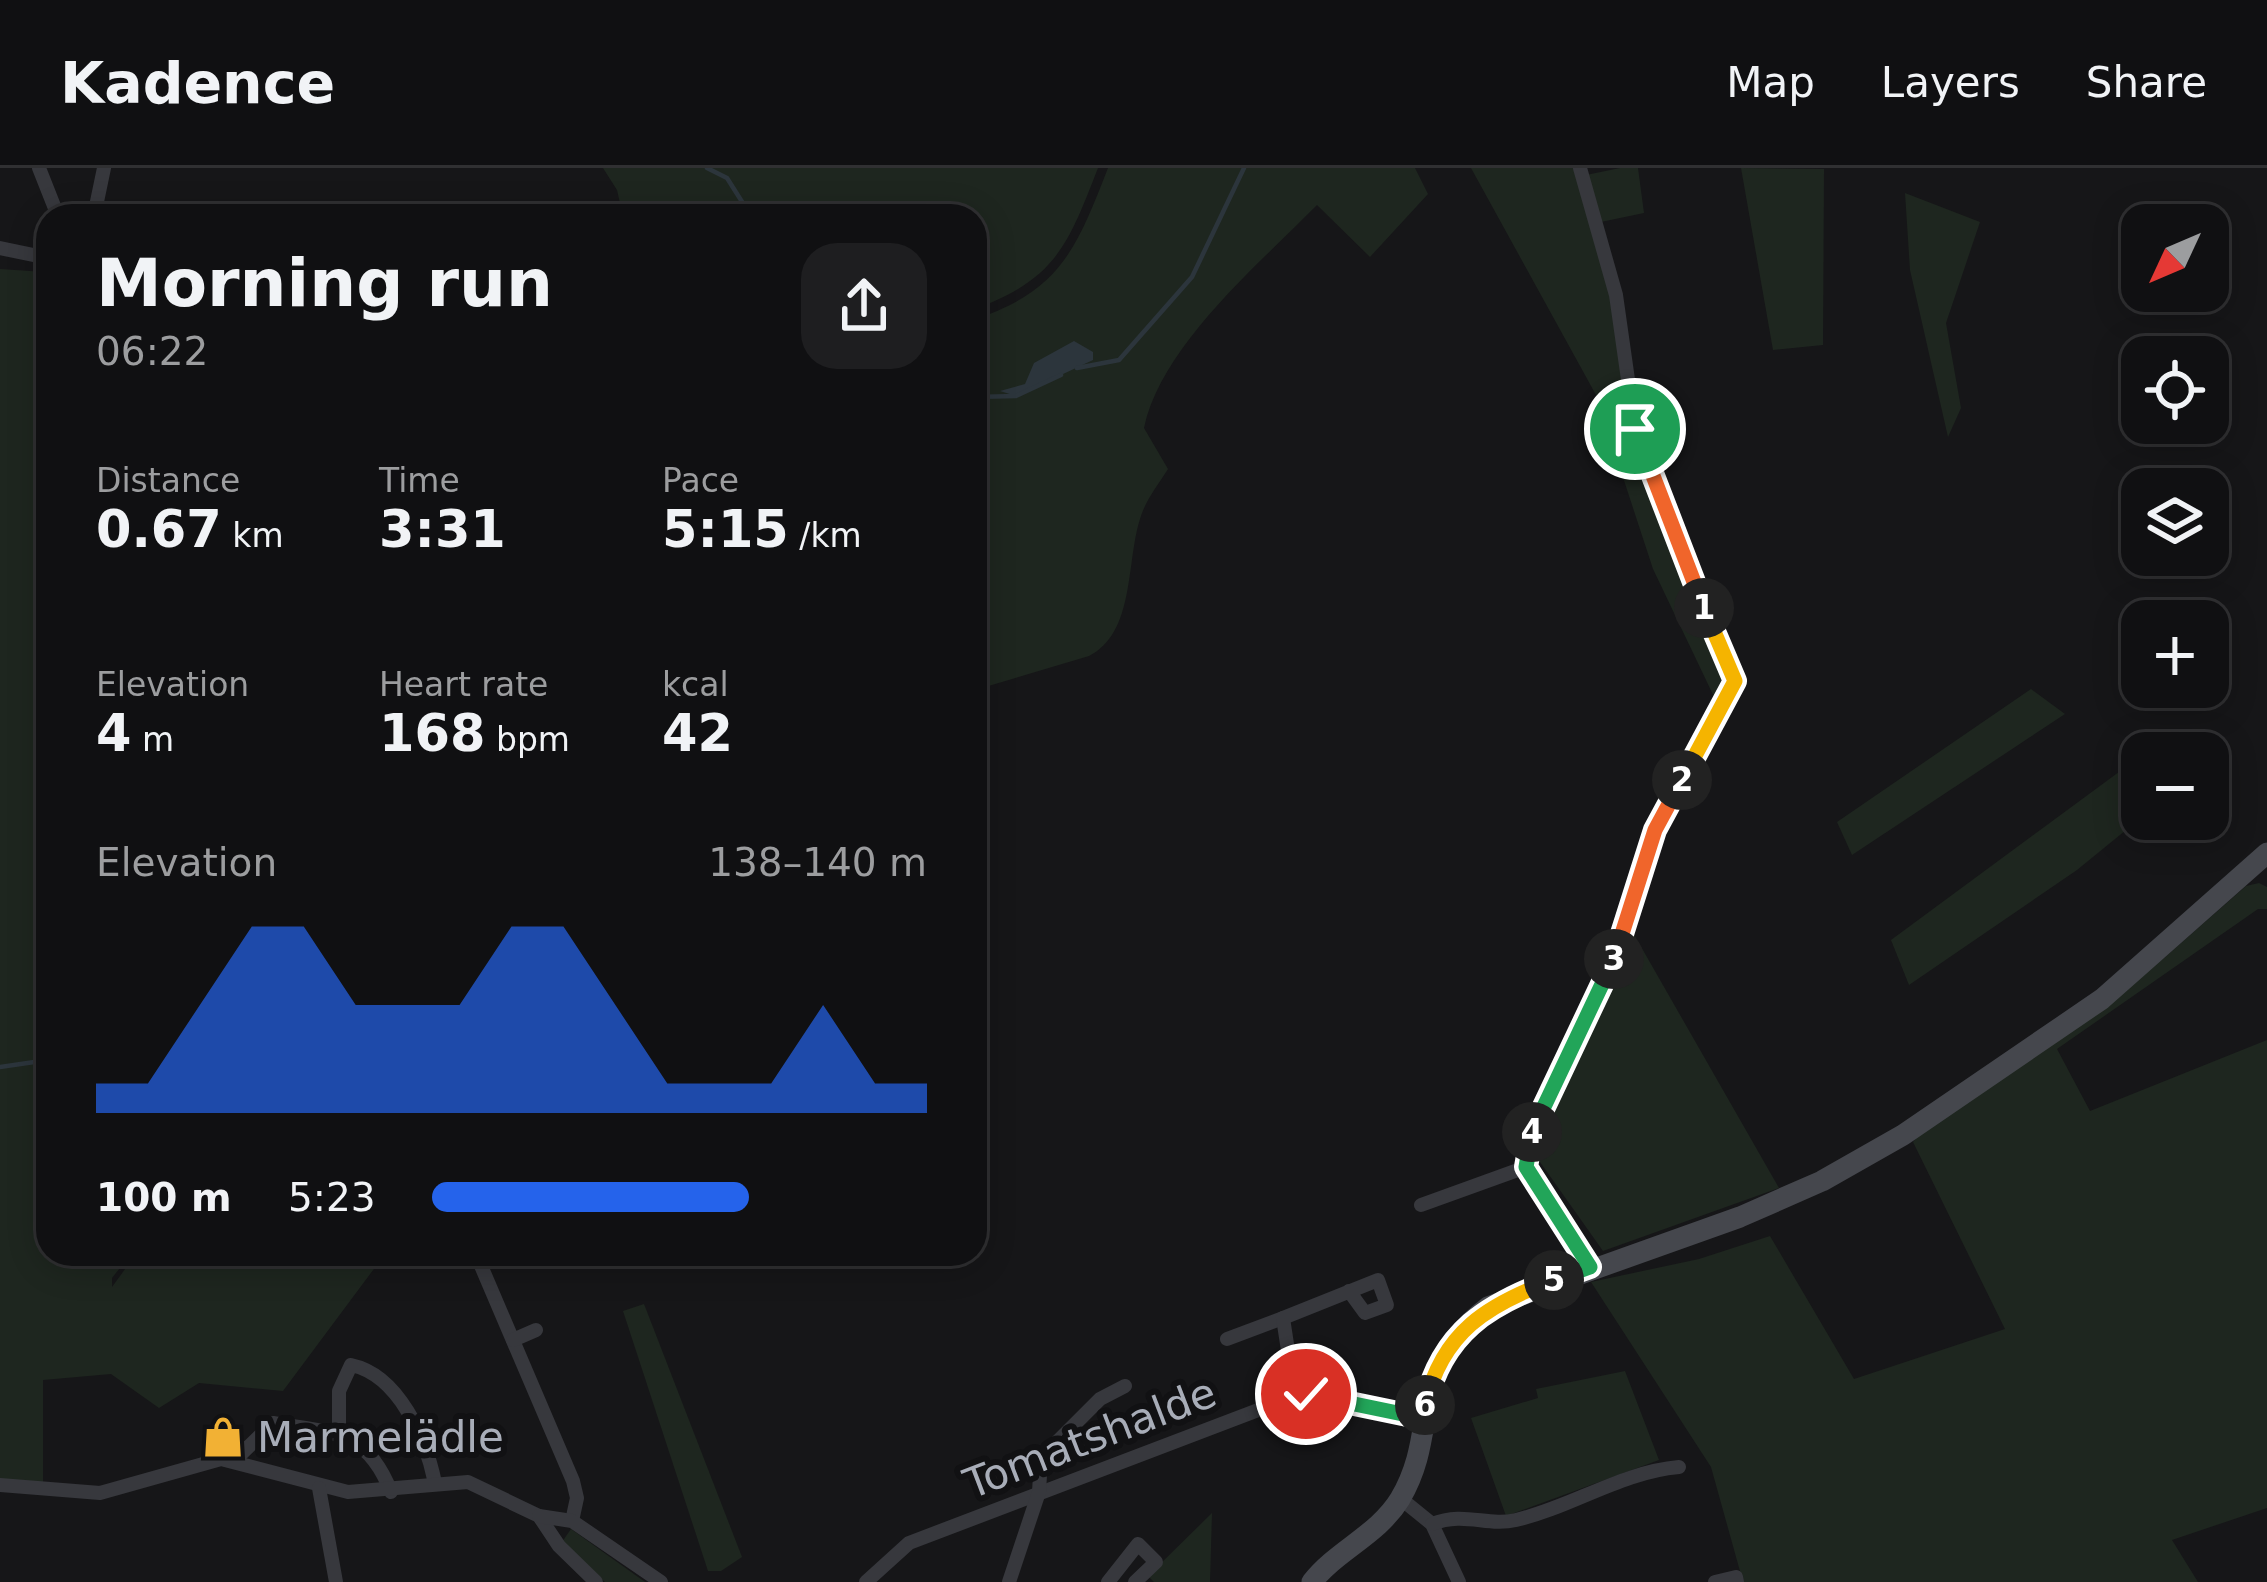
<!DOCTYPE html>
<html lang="en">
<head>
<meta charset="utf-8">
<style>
	:root { --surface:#101012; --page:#1e1e20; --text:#f1f3f6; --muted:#9c9d9f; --line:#303032; --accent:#2563eb }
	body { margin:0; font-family:"DejaVu Sans",sans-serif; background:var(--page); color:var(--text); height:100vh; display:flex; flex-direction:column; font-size:45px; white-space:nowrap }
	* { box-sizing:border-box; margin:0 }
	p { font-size:39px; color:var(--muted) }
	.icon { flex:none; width:66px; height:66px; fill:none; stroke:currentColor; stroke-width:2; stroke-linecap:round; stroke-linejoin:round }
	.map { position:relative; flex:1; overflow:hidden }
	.side { position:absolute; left:36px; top:36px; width:951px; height:1062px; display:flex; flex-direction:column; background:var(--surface); border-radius:36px; box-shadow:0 6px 30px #0003,0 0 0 3px var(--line) }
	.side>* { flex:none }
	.needle { width:78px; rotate:226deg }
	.fabs { position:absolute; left:2121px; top:36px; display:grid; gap:24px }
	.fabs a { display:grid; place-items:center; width:108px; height:108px; border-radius:24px; background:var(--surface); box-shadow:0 6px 30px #0003,0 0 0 3px var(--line); font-size:60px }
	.pin { position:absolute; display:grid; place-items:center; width:102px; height:102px; color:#fff; margin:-51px; border:6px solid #fff; border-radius:50%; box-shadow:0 3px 12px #0007 }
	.km { position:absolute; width:60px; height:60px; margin:-30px; border-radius:50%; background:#222; color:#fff; font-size:33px; line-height:60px; text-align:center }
	.round { display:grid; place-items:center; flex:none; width:126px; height:126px; border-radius:36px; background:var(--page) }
	.head { display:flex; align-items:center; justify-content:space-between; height:204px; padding:0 60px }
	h1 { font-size:66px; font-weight:600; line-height:90px }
	.stats { display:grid; grid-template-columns:repeat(3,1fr); gap:18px; height:204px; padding:12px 60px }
	.stats div { display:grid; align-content:center }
	.stats b { font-size:51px; font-weight:600 }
	.stats small { font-size:33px; font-weight:400 }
	.stats p { font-size:33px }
	.chart { height:336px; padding:24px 60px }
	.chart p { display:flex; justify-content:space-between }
	.chart svg { width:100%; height:216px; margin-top:12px; fill:var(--accent); opacity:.7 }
	ul { padding:0 60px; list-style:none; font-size:39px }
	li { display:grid; grid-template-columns:192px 144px 1fr; align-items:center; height:90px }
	li i { height:30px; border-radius:15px; background:var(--accent) }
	header { display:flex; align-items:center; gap:72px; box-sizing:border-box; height:168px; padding:0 60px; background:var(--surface); border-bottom:3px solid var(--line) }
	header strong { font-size:57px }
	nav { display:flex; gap:66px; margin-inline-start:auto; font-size:42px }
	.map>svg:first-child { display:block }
	.green { fill:#1e261f }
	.water { fill:#2c353c }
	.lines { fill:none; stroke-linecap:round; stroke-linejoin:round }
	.stream { stroke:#2c353c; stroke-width:4.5 }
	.street { stroke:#37383d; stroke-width:14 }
	.secondary { stroke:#45474d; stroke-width:21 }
	.split-1-casing { stroke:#fff; stroke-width:24 }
	.split-2-casing { stroke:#fff; stroke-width:24 }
	.split-3-casing { stroke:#fff; stroke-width:24 }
	.split-4-casing { stroke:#fff; stroke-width:24 }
	.split-5-casing { stroke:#fff; stroke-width:24 }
	.split-6-casing { stroke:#fff; stroke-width:24 }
	.split-7-casing { stroke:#fff; stroke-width:24 }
	.split-1 { stroke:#f0652b; stroke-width:15 }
	.split-2 { stroke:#f5b400; stroke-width:15 }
	.split-3 { stroke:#f0652b; stroke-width:15 }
	.split-4 { stroke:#22a559; stroke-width:15 }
	.split-5 { stroke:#22a559; stroke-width:15 }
	.split-6 { stroke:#f5b400; stroke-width:15 }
	.split-7 { stroke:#22a559; stroke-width:15 }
	.labels { text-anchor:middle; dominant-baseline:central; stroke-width:12; stroke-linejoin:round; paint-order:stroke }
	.poi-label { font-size:42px; fill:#a8adb8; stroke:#111113; text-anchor:start }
	.street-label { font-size:42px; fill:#a8adb8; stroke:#111113 }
</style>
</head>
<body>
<header>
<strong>Kadence</strong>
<nav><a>Map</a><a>Layers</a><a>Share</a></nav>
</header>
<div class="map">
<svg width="2267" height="1414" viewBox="0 0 2267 1414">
	<rect width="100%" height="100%" fill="#161618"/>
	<g class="green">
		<path d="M603,0H1098C1068,77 1056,111 975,141V48H623L617,22Z"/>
		<path d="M1108,0H1415L1428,26L1370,89L1317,37C1259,96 1161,178 1144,260L1168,301C1158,317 1145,333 1140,351C1126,395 1135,465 1089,488L975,522V151C1061,123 1077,79 1108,0Z"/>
		<path d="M1471,0H1575L1615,141L1629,262L1728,516L1717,535L1653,401L1596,227Z"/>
		<path d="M1620,0H1638L1644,45L1596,55L1586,7Z"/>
		<path d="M1741,0L1824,1L1823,177L1773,182Z"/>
		<path d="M1905,25L1980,54L1946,155L1961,240L1948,269L1910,102Z"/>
		<path d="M45,97L48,98V1086H131L112,1110V1119L136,1086H385L283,1223L199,1215L159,1240L111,1206L43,1212V1323L0,1316V101L45,104Z"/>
		<path d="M2031,521L2065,546L1852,687L1837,654Z"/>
		<path d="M2123,601L2142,619V649L2077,702L1909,817L1891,772Z"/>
		<path d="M2259,715L2267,719V741H2258L2057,881L2090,943L2267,872V1340L2172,1372L2198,1414H1743L1711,1299L1591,1114L1699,1091L1770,1068L1854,1211L2005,1161L1913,974L1925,958L2164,790L2246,718Z"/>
		<path d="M1628,756L1779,1020L1603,1083L1540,994L1539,975L1529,971Z"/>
		<path d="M644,1136L742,1389L721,1403H708L623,1143Z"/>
		<path d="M1625,1203L1659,1292L1506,1348L1471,1250L1538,1230L1536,1221Z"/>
		<path d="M1212,1345L1210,1414H1154L1148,1408Z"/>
		<path d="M571,1361L645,1414H605L562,1374Z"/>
	</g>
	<path class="water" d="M1074,173L1093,184V192L1016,228L1000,223L1025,216L1034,195Z"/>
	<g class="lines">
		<g class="stream">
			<path d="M707,0L727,10L751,48"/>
			<path d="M1077,200L1119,192L1192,109L1244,0"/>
			<path d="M975,229L1016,228L1061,207"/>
			<path d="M0,899L48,892"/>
		</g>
		<g class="street">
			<path d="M39,0L58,48"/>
			<path d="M94,48L104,0"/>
			<path d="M0,80L48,90"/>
			<path d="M1526,999L1529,971L1625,765L1655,661L1735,513L1673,370L1635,261L1616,127L1580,0"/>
			<path d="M1526,999L1590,1098"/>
			<path d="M1421,1037L1526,999"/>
			<path d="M476,1086L573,1313L577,1330L572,1353"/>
			<path d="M1227,1171L1283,1150"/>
			<path d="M513,1172L536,1162"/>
			<path d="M1295,1228L1283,1150L1378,1112L1387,1137L1365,1145L1349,1123"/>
			<path d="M339,1264V1223L351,1197C399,1207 426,1271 435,1315"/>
			<path d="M235,1292L273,1255C331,1265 367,1261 391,1324"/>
			<path d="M0,1317L100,1325L221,1291L348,1324L468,1314L539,1348L559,1378L596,1414"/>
			<path d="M319,1320L336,1414"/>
			<path d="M1400,1330L1432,1356L1459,1414"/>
			<path d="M539,1348L572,1353L661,1414"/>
			<path d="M1432,1356C1465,1343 1487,1359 1516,1352C1572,1339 1621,1304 1679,1299"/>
			<path d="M866,1414L909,1375L1295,1228L1318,1227L1422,1250"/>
			<path d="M1009,1414L1039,1324L1041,1290L1100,1231L1125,1218"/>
			<path d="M1108,1414L1138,1376L1156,1394L1135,1414"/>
			<path d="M1715,1414L1736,1409L1737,1414"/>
		</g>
		<path class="secondary" d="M1312,1414C1337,1382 1378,1367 1400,1331C1442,1260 1403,1205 1488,1139L1740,1049L1822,1013L1903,967L2102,831L2267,685"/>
	</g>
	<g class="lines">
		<g class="split-1-casing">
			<path id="split-1" d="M1635,261L1704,440"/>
		</g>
		<g class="split-2-casing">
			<path id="split-2" d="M1682,612L1735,513L1704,440"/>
		</g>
		<g class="split-3-casing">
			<path id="split-3" d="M1614,791L1655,662L1682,612"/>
		</g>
		<g class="split-4-casing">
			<path id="split-4" d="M1532,964L1614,791"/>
		</g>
		<g class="split-5-casing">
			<path id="split-5" d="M1532,964L1526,999L1590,1099L1554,1112"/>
		</g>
		<g class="split-6-casing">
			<path id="split-6" d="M1425,1237C1442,1164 1488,1136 1554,1112"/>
		</g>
		<g class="split-7-casing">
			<path id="split-7" d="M1306,1226L1422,1250L1425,1237"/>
		</g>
		<use href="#split-1" class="split-1"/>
		<use href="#split-2" class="split-2"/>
		<use href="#split-3" class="split-3"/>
		<use href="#split-4" class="split-4"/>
		<use href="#split-5" class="split-5"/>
		<use href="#split-6" class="split-6"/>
		<use href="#split-7" class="split-7"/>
	</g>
	<defs>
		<g id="shop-bare" transform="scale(3.24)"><path d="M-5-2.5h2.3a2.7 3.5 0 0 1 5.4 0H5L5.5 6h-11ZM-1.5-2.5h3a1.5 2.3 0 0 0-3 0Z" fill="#f2b134" stroke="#111113" stroke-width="2.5" paint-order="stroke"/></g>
	</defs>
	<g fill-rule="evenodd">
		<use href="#shop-bare" x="223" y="1269"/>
	</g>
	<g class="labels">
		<g class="poi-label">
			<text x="257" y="1269">Marmelädle</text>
		</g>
		<g class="street-label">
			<text transform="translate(1090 1270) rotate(-21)">Tomatshalde</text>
		</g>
	</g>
</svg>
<div class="fabs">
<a><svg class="needle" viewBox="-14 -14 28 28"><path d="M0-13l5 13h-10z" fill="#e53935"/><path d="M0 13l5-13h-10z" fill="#9c9d9f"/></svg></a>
<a><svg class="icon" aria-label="locate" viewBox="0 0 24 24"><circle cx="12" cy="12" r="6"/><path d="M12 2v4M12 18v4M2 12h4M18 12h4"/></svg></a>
<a><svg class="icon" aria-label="layers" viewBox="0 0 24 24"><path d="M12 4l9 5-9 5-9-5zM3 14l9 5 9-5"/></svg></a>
<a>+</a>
<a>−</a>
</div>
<div class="pin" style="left:1635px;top:261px;background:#1e9e55"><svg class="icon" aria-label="arrive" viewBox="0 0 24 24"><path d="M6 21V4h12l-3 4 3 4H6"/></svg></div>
<div class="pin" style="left:1306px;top:1226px;background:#d93025"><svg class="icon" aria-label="check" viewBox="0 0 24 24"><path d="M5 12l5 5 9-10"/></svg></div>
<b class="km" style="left:1704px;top:440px">1</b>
<b class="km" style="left:1682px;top:612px">2</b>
<b class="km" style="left:1614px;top:791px">3</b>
<b class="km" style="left:1532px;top:964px">4</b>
<b class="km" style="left:1554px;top:1112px">5</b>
<b class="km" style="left:1425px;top:1237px">6</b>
<section class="side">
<div class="head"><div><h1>Morning run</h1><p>06:22</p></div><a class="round"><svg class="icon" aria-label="share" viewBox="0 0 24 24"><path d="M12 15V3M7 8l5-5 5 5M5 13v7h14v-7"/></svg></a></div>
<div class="stats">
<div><p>Distance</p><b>0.67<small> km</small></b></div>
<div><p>Time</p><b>3:31</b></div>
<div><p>Pace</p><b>5:15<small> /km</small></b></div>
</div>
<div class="stats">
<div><p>Elevation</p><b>4<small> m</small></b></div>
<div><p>Heart rate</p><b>168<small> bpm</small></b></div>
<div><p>kcal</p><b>42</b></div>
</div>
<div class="chart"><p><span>Elevation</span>138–140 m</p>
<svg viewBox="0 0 160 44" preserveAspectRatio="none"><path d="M0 44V38L10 38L20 22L30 6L40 6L50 22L60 22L70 22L80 6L90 6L100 22L110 38L120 38L130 38L140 22L150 38L160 38V44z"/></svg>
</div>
<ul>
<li><b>100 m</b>5:23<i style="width:64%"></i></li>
</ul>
</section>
</div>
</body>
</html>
